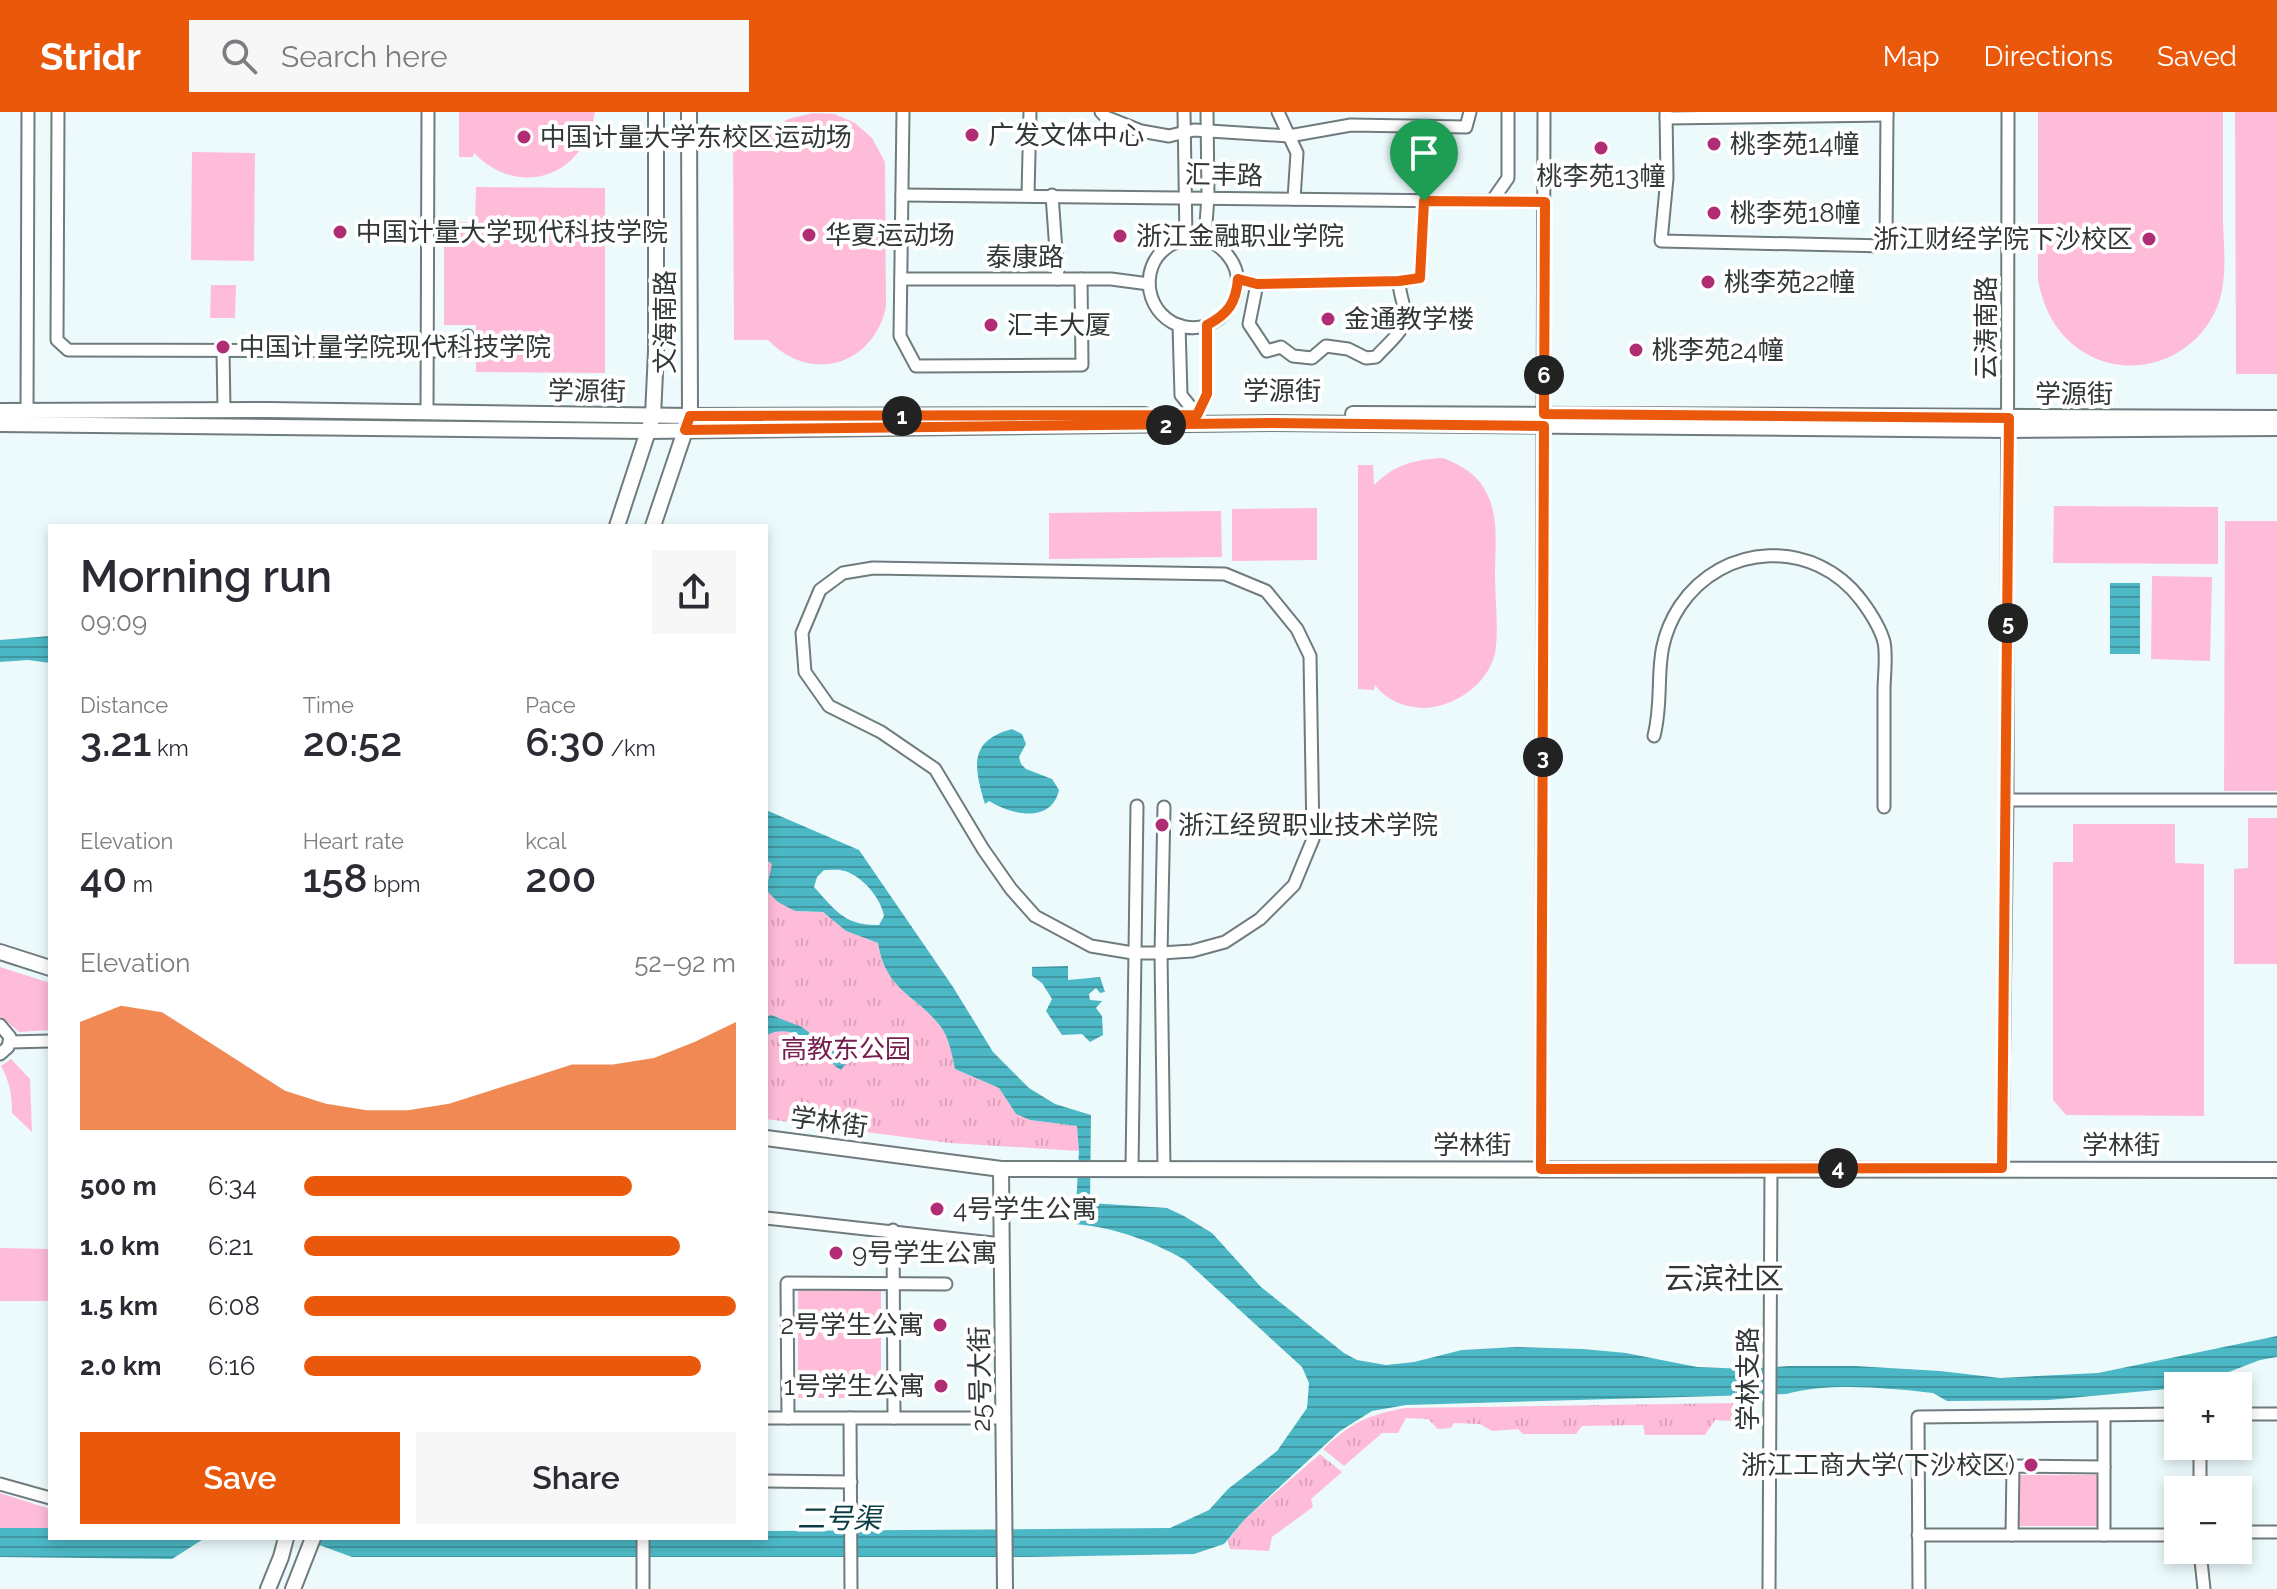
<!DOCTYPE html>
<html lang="en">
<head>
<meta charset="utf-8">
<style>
	:root { --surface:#fff; --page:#f7f7f7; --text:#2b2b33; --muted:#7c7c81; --accent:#ea580c }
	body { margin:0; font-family:Raleway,"Noto Sans SC",sans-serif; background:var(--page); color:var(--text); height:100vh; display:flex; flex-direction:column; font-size:30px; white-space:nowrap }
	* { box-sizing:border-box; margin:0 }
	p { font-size:26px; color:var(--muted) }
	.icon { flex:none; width:44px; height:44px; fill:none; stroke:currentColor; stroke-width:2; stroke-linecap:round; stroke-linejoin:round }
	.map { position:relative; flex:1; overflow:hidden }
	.drawer { position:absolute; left:48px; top:412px; width:720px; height:1016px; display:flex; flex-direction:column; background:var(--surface); border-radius:0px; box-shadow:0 4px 12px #0003 }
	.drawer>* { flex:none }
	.fabs { position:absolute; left:2164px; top:1260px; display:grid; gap:16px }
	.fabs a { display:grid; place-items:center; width:88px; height:88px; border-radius:0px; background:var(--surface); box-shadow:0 4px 12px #0003; font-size:40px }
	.pin { position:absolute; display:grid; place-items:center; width:68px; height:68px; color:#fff; margin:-82px -34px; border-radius:50% 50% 50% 0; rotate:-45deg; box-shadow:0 0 8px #0007 }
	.pin .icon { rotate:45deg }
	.km { position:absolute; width:40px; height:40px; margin:-20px; border-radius:50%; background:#222; color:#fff; font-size:22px; line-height:40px; text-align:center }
	.round { display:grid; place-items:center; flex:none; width:84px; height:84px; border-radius:0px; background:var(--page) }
	.head { display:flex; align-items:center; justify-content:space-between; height:136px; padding:0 32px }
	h1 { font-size:44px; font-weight:600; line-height:60px }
	.stats { display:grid; grid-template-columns:repeat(3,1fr); gap:12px; height:136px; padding:8px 32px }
	.stats div { display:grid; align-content:center }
	.stats b { font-size:40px; font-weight:600 }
	.stats small { font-size:22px; font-weight:400 }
	.stats p { font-size:22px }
	.chart { height:224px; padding:16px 32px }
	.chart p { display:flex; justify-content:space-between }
	.chart svg { width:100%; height:144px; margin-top:8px; fill:var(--accent); opacity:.7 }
	.cta { display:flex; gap:16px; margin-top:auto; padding:16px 32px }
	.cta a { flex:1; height:92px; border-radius:0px; background:var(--accent); color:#fff; font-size:32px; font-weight:600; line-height:92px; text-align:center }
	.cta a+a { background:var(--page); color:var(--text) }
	ul { padding:0 32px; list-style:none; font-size:26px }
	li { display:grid; grid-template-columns:128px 96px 1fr; align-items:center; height:60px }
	li i { height:20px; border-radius:10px; background:var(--accent) }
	header { display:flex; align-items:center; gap:48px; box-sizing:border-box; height:112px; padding:0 40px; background:var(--accent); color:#fff }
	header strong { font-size:38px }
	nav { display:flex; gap:44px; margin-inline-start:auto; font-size:28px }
	.search { width:560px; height:72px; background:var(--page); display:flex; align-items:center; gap:20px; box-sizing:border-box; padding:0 28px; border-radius:0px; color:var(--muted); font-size:30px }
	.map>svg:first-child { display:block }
	.grass { fill:#ffbcd9 }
	.park { fill:url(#park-tufts) }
	.water { fill:url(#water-rules); fill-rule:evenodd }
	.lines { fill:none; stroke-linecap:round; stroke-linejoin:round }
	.minor-casing { stroke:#6f7b7d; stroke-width:15 }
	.major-casing { stroke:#6f7b7d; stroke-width:18 }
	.minor { stroke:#fff; stroke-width:11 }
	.major { stroke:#fff; stroke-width:14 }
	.route-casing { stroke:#fff; stroke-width:16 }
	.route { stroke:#ea580c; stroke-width:10 }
	.poi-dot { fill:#b02d76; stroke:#fff; stroke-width:3 }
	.labels { text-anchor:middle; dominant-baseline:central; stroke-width:8; stroke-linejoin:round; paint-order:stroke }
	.poi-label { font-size:26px; fill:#323738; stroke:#fff; text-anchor:start }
	.street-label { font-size:26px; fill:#323738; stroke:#fff }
	.park-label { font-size:26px; fill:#76204f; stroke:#fff }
	.water-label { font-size:28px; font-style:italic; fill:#093c42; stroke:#fff }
	.quarter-label { font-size:30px; fill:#323738; stroke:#fff }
</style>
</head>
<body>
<header>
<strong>Stridr</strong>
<div class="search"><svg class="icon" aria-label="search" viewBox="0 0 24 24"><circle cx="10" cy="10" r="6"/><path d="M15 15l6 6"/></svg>Search here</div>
<nav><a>Map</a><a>Directions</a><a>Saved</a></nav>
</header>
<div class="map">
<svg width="2277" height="1477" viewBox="0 0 2277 1477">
	<defs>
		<pattern id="park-tufts" width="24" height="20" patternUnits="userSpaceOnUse" patternTransform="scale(2)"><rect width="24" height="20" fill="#ffbcd9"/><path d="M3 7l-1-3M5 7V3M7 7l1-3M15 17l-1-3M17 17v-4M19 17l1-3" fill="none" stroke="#dba2bb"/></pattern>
		<pattern id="water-rules" width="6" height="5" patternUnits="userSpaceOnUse" patternTransform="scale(2)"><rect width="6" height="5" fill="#4cb8c5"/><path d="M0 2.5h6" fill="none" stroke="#4096a1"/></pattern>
	</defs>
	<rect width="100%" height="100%" fill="#ecfafc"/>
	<g class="grass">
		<path d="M459,0H595C585,64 520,88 474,41L473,45H459Z"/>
		<path d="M2038,0H2223C2223,37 2223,73 2223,110C2224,139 2228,173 2215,200C2186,259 2108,273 2063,223C2049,207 2042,188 2038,168Z"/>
		<path d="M2235,0H2277V262H2236Z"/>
		<path d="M813,1L835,2L855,11L872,26L885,50L886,195C873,254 810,272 768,228H734L733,21H768L788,7Z"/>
		<path d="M192,40L255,41L254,149L191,148Z"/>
		<path d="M476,75L605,76V261L476,260V213H444V110H475Z"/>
		<path d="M211,173H236L235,206H210Z"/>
		<path d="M1443,346C1463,354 1479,363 1488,384C1499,407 1495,437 1495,462C1495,484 1499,521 1495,541C1488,573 1453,596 1422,596C1403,595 1386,588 1375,573L1374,578L1358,577V353H1373L1374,373C1394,353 1415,347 1443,346Z"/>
		<path d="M2054,394L2218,395V452L2053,451Z"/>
		<path d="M1317,396V448L1232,449V397Z"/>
		<path d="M1221,399L1222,445L1049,447V401Z"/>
		<path d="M2225,409H2277V679H2224Z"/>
		<path d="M2152,464L2212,465L2210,549L2151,547Z"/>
		<path d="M2248,706H2277V852H2234V757L2248,756Z"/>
		<path d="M2073,712H2175V751L2204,752V1004L2066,1003L2053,988V750H2073Z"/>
		<path d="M0,855L50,871V918L19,920L0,904Z"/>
		<path d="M11,947L30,967L32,1020L12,1001C12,984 10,970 1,954Z"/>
		<path d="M0,1136L50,1137V1189H0Z"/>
		<rect x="798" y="1178" width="83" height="108"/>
		<rect x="2018" y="1363" width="81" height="51"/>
		<path d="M0,1381L50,1397V1416H0Z"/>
	</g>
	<g class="park">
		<path d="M766,748L772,752L766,778L795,799L823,800L846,819L878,831C886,880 916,882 941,915C949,926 952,943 955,957L999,976L1016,1002L1030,1008L1078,1014L1079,1039L950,1031L766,1007Z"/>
		<path d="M1733,1291L1732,1309L1715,1308L1705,1323H1645L1643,1313L1582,1314L1576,1322H1523L1518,1317L1492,1319L1480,1312L1454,1311L1451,1316L1438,1317L1428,1307L1406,1306L1398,1321H1382L1344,1354L1323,1337C1352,1310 1368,1303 1405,1296Z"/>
		<path d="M1320,1342L1342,1360L1311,1387L1313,1395L1272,1425L1269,1439L1230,1437L1228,1428L1245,1407Z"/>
	</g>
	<g class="water">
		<rect x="2110" y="471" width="30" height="71"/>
		<path d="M50,524V551L28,548L0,550V528Z"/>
		<path d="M1012,617L1022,622L1026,632L1019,645L1021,652L1026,657L1052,667L1059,678C1051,713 1010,702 989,689L985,692C974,655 968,629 1012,617Z"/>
		<path d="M766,698L859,738L953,875L993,940L1029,976L1055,992L1091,1003L1090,1091L1167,1096L1184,1104L1212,1121L1261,1175L1344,1241L1357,1248L1386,1253L1414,1250L1462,1238L1517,1235L1583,1237L1626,1241L1697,1255L1747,1257L1789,1254H1855L1940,1259L2000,1266L2098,1261L2277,1224V1245L2260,1248L2192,1274H2178V1276L2049,1288L1947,1289L1933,1281C1888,1276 1830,1270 1786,1282L1406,1293L1372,1299L1340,1319L1245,1407L1224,1432L1194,1442L1029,1445H352L300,1426H766V1419L1170,1416L1209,1398L1228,1377L1277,1339L1307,1296L1309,1271L1302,1255L1185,1148C1152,1129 1113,1115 1075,1112L1079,1039L1077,1014L1030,1008L1016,1002L999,976L955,957C952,943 949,926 941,915C915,881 886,880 878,831L846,819L823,800L795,799L778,790L766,778L772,752L766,748ZM824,758C830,758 839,757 845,759C863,765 881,786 884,804L879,813C845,814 835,798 814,775L817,765Z"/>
		<path d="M1068,854V868L1100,865L1105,880L1100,881L1096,876L1089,882L1090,888L1102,889L1096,896L1102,904L1103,923L1090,930L1082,922L1062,923L1046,899L1052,887L1042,871L1032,864V855Z"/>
		<path d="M771,903L802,915L847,950L841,958C828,950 829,945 819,936C805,923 782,913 766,924V905Z"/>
		<path d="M0,1416H50V1426H205L172,1447L0,1445Z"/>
	</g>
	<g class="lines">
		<g class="minor-casing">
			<g id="minor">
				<path d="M58,0L57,228L68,238L456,239L466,235L468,224"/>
				<path d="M903,0L900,224L916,254L1082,253L1081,167"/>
				<path d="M1101,0L1106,5L1141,19L1169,24L1194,18L1289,24L1351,13L1466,15L1470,0"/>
				<path d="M1184,0L1186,127"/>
				<path d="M1278,0L1297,41L1294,87"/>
				<path d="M1666,0L1667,66L1661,129L1886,134L1887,0"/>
				<path d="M1666,6L1887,3"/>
				<path d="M902,83L1545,90"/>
				<path d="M1028,83L1030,0"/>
				<path d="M1052,83L1058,167"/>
				<path d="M1492,89L1508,66V0"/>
				<path d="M1205,125C1214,131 1223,136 1229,145C1253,176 1223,222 1185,215C1146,207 1136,155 1169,134C1180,126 1192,127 1205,125Z"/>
				<path d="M1205,125L1208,85L1207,0"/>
				<path d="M901,167H1111L1149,172"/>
				<path d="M1238,167L1257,172L1399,169L1420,166L1424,89"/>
				<path d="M1257,172L1249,212L1267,239L1281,235L1293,244L1312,246L1326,234L1348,237L1366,246L1376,245C1386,233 1407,218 1405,202C1404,191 1399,181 1399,169"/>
				<path d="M1179,213L1181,283L1197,303L1207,282V213"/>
				<path d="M223,238L224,298"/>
				<path d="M27,299L28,0"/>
				<path d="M427,300L428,0"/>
				<path d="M873,456L1225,462L1266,479L1297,517L1310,544L1313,727L1294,773L1260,807L1225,830L1192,839L1161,841H1133L1091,834L1035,804L1011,777L983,737L935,657L881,620L829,594L805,560L802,521L820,478L843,461Z"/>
				<path d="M1654,624C1666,576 1649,541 1680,494C1723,430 1814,426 1861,488C1870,500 1880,515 1884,530C1887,545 1884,564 1884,579C1884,618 1884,656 1884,695"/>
				<path d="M2007,688H2277"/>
				<path d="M1164,695L1161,841L1164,1057"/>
				<path d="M0,913L10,925L8,935L0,942"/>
				<path d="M10,930L50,929"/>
				<path d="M2002,1056L2007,688L2008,0"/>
				<path d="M1132,1057L1137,694"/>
				<path d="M1541,1057L1544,0"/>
				<path d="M766,1106L1002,1132"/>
				<path d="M893,1118L894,1306"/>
				<path d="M2238,1302H2277"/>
				<path d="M2104,1303V1423"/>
				<path d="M766,1306H1004"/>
				<path d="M788,1306L787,1171L946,1172"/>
				<path d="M850,1306L851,1477"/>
				<path d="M2200,1334V1378"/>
				<path d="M766,1369L851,1370"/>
				<path d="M0,1372L50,1386"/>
				<path d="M2238,1420H2277"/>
				<path d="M1918,1423H2178"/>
				<path d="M2012,1423L2013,1354L2104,1355"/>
				<path d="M2200,1439L2204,1477"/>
				<path d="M643,1477V1426"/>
				<path d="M1769,1477L1771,1056"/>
				<path d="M1919,1477L1918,1305L2178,1302"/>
			</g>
		</g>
		<g class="major-casing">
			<g id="major">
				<path d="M0,299L269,298L690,304L1145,303"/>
				<path d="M1353,302L2277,306"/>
				<path d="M0,312L648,319L1272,311L2009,318L2277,316"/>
				<path d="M617,414L653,304L656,239V0"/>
				<path d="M653,414L690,304L689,0"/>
				<path d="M0,840L50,856"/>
				<path d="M766,1026L1001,1057L2277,1058"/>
				<path d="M1001,1057L1005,1477"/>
				<path d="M268,1477L281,1445L286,1426"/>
				<path d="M293,1477L313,1426"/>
			</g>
		</g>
		<use href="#minor" class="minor"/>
		<use href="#major" class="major"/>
	</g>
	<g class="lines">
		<g class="route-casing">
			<path id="route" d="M1424,89L1545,90L1544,302L2009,306L2002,1056L1541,1057L1544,314L1272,311L685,318L690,304L1197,303L1207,282V213C1228,202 1236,191 1238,167L1257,172L1399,169L1420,166Z"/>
		</g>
		<use href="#route" class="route"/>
	</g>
	<g class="poi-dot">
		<circle cx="972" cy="23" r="8"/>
		<circle cx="524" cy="25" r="8"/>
		<circle cx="1714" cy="32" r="8"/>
		<circle cx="1601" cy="36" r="8"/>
		<circle cx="1714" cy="101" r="8"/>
		<circle cx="340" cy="120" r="8"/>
		<circle cx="809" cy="123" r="8"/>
		<circle cx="1120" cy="124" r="8"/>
		<circle cx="2149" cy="127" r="8"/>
		<circle cx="1708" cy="170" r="8"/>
		<circle cx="1328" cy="207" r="8"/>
		<circle cx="991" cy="213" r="8"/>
		<circle cx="223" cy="235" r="8"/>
		<circle cx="1636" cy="238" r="8"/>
		<circle cx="1162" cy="713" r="8"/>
		<circle cx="937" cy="1097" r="8"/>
		<circle cx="836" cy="1141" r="8"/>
		<circle cx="940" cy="1213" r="8"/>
		<circle cx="941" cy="1274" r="8"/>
		<circle cx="2031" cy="1353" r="8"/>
	</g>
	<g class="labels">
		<g class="poi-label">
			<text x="988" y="23">广发文体中心</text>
			<text x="540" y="25">中国计量大学东校区运动场</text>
			<text x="1730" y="32">桃李苑14幢</text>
			<text x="1601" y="64" text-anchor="middle">桃李苑13幢</text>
			<text x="1730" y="101">桃李苑18幢</text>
			<text x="356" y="120">中国计量大学现代科技学院</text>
			<text x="825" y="123">华夏运动场</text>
			<text x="1136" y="124">浙江金融职业学院</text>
			<text x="2133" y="127" text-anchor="end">浙江财经学院下沙校区</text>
			<text x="1724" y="170">桃李苑22幢</text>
			<text x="1344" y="207">金通教学楼</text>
			<text x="1007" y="213">汇丰大厦</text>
			<text x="239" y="235">中国计量学院现代科技学院</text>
			<text x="1652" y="238">桃李苑24幢</text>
			<text x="1178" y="713">浙江经贸职业技术学院</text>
			<text x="953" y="1097">4号学生公寓</text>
			<text x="852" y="1141">9号学生公寓</text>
			<text x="924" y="1213" text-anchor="end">2号学生公寓</text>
			<text x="925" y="1274" text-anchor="end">1号学生公寓</text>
			<text x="2015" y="1353" text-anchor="end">浙江工商大学(下沙校区)</text>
		</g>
		<g class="street-label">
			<text transform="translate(1224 63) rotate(1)">汇丰路</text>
			<text x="1025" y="145">泰康路</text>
			<text transform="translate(665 210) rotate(-90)">文海南路</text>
			<text transform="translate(1986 216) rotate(-90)">云涛南路</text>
			<text transform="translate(587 279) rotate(1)">学源街</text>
			<text x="1282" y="279">学源街</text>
			<text x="2074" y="282">学源街</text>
			<text transform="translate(829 1010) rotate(8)">学林街</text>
			<text x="1472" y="1033">学林街</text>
			<text x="2121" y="1033">学林街</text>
			<text transform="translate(980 1267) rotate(-91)">25号大街</text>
			<text transform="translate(1748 1267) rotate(-90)">学林支路</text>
		</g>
		<g class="park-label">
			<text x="846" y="937">高教东公园</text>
		</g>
		<g class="water-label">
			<text x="839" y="1406">二号渠</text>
		</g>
		<g class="quarter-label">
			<text x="1724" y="1166">云滨社区</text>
		</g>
	</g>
</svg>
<div class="fabs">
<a>+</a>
<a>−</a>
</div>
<div class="pin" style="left:1424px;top:89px;background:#1e9e55"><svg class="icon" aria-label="arrive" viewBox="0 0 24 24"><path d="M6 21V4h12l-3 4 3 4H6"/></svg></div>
<b class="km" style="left:902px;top:304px">1</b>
<b class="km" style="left:1166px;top:313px">2</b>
<b class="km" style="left:1543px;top:645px">3</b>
<b class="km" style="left:1838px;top:1056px">4</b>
<b class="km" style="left:2008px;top:511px">5</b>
<b class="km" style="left:1544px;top:263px">6</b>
<section class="drawer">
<div class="head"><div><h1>Morning run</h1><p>09:09</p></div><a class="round"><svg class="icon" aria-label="share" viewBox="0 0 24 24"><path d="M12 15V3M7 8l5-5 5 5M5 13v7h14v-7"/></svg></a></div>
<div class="stats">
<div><p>Distance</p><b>3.21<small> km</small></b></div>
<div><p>Time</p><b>20:52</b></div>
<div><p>Pace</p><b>6:30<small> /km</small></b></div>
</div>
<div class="stats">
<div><p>Elevation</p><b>40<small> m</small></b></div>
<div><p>Heart rate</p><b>158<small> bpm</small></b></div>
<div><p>kcal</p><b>200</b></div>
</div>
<div class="chart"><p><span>Elevation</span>52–92 m</p>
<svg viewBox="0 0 160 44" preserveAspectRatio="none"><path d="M0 44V11L10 6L20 8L30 16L40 24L50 32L60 36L70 38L80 38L90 36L100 32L110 28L120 24L130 24L140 22L150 17L160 11V44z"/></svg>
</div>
<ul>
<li><b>500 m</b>6:34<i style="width:76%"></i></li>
<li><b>1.0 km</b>6:21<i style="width:87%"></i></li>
<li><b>1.5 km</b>6:08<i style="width:100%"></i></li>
<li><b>2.0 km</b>6:16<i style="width:92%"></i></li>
</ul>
<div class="cta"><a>Save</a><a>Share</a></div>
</section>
</div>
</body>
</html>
